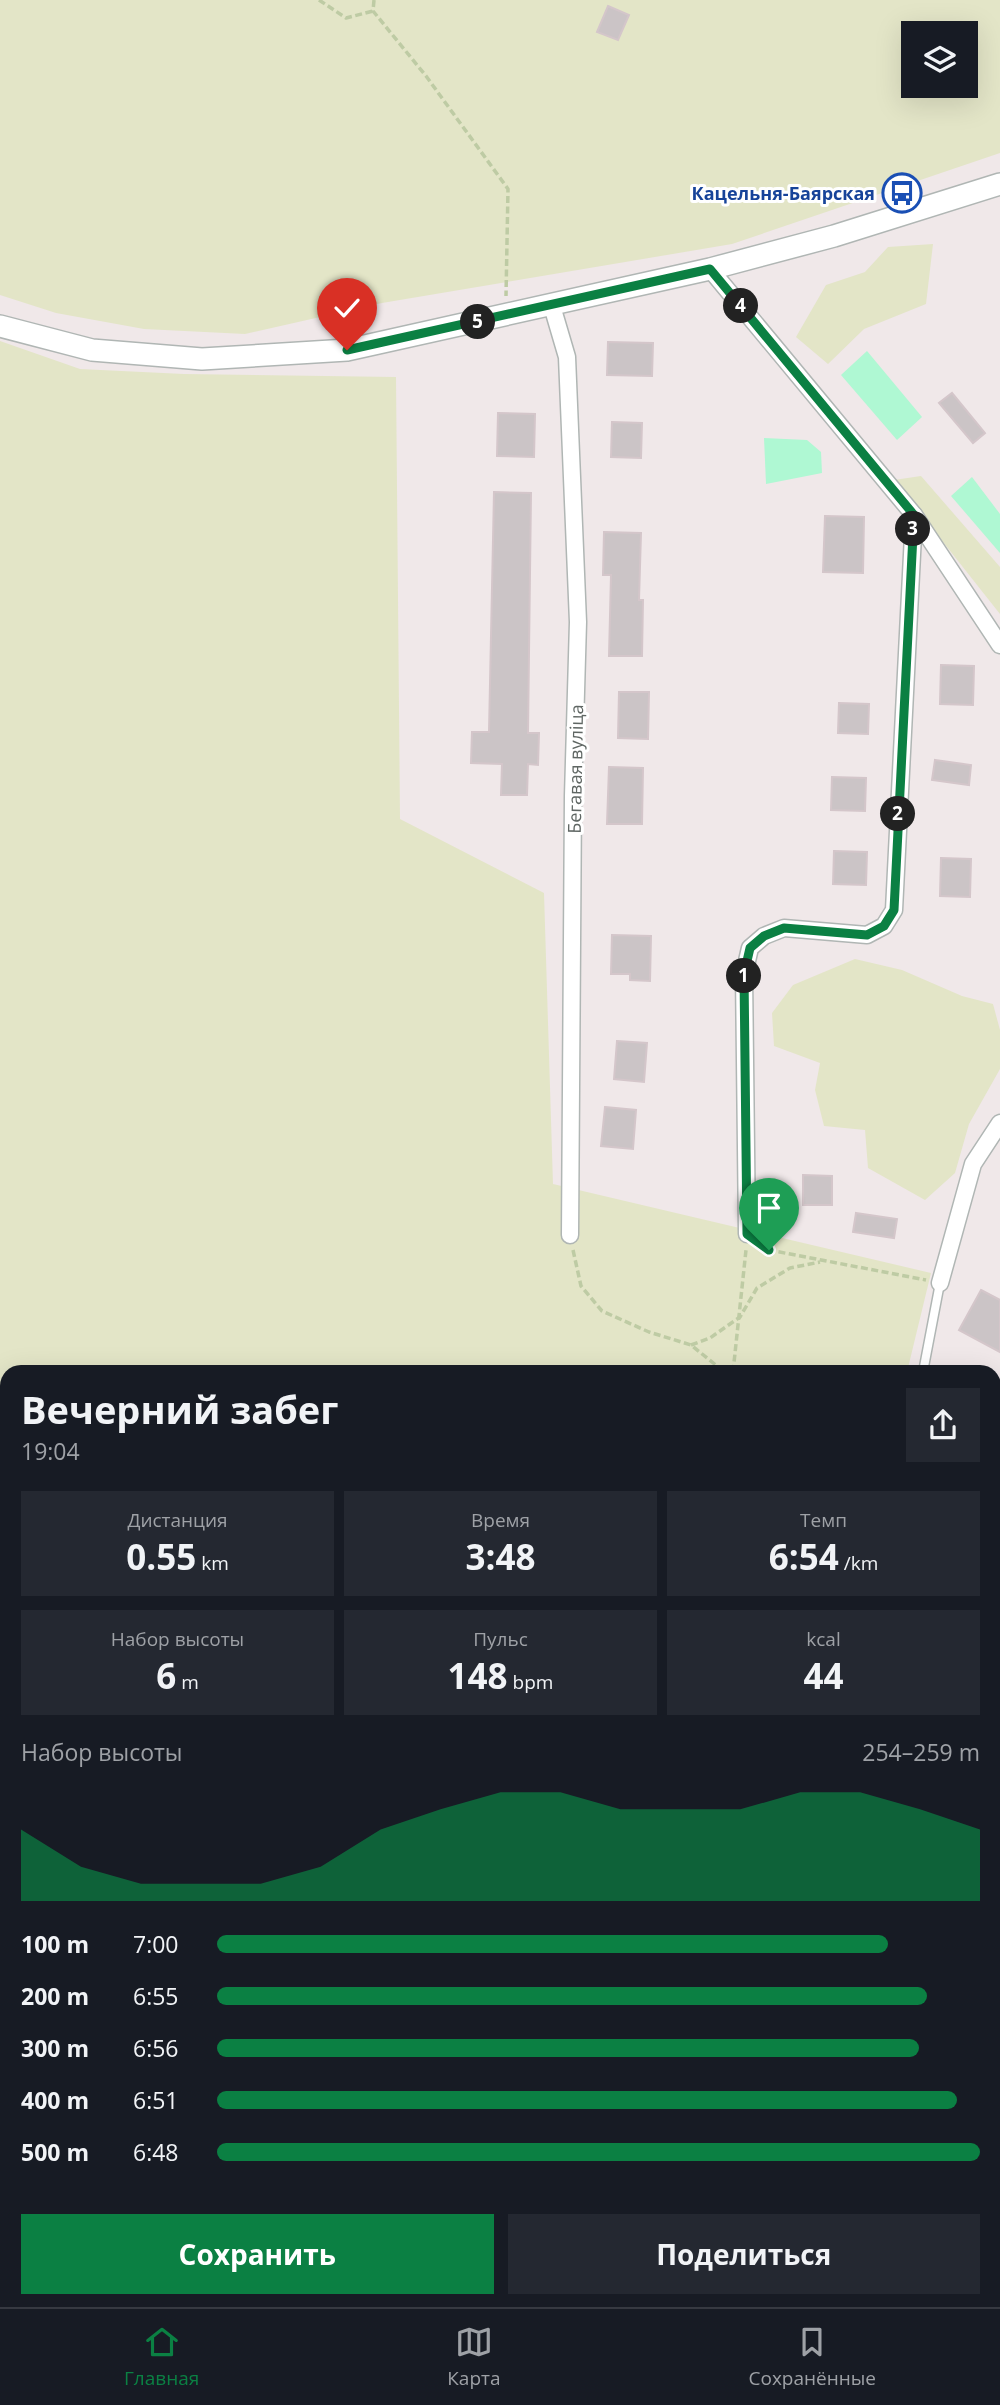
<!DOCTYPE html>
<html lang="ru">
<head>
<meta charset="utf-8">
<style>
	:root { --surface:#171b24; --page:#242831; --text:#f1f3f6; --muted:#9ea1a6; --line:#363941; --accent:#0b8043 }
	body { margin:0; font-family:"Open Sans",sans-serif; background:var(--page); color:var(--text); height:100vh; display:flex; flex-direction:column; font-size:26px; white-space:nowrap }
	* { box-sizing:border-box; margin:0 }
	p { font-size:23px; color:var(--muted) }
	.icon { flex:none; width:38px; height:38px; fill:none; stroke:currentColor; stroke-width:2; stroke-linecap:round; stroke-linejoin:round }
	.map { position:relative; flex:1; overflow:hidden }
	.panel { position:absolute; left:0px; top:1365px; width:1001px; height:943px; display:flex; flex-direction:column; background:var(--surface); border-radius:21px 21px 0 0; box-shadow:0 7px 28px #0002 }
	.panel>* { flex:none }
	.fabs { position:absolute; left:901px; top:21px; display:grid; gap:14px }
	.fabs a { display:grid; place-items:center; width:77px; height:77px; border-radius:0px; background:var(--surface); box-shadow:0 7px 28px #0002; font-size:35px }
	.pin { position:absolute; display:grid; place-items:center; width:60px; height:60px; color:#fff; margin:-72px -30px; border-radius:50% 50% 50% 0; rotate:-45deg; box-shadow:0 0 7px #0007 }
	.pin .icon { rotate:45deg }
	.km { position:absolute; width:35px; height:35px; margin:-18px; border-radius:50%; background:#222; color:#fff; font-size:19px; line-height:35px; text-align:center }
	.round { display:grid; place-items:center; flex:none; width:74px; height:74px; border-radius:0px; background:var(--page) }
	.headline { display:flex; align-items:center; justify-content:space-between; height:119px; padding:0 21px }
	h1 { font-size:38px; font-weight:700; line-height:52px }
	.metrics { display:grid; grid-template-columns:repeat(3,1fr); gap:10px; height:119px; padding:7px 21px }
	.metrics div { display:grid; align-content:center; border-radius:0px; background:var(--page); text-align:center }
	.metrics b { font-size:35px; font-weight:700 }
	.metrics small { font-size:19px; font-weight:400 }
	.metrics p { font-size:19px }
	.chart { height:196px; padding:14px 21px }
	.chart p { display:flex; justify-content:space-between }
	.chart svg { width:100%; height:126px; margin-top:7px; fill:var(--accent); opacity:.7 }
	.primary-button { display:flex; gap:14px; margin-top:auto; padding:14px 21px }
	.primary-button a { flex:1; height:80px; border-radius:0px; background:var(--accent); color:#fff; font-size:28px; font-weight:700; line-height:80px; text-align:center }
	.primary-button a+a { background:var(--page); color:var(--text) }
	ul { padding:0 21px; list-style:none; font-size:23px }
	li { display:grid; grid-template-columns:112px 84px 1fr; align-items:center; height:52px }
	li i { height:18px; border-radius:9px; background:var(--accent) }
	.menu { display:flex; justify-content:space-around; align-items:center; height:98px; border-top:2px solid var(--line); background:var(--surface); font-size:19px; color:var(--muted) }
	.menu a { display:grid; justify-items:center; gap:4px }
	.menu .on { color:var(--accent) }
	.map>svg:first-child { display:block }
	.industrial { fill:#dfdada }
	.green { fill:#e3e5c7; fill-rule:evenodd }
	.water { fill:#aff8d3 }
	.building { fill:#cbc4c6; stroke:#d4c6ca; stroke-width:2 }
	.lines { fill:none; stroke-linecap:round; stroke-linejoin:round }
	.lane-casing { stroke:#b0b6b4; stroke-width:11 }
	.street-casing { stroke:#b0b6b4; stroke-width:19 }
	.secondary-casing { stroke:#b0b6b4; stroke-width:24 }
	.path { stroke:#becba4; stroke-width:3.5; stroke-dasharray:7 3.5; stroke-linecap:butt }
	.lane { stroke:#fff; stroke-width:8 }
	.street { stroke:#fff; stroke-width:16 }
	.secondary { stroke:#fff; stroke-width:21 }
	.route-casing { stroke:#fff; stroke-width:14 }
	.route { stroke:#0b8043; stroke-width:9 }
	.labels { text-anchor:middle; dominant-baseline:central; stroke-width:6; stroke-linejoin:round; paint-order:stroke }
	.transit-label { font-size:18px; font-weight:bold; fill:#164399; stroke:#fff; text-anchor:end }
	.street-label { font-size:18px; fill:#5f6663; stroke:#fff }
</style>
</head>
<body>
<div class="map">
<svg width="1000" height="2307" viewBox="0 0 1000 2307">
	<rect width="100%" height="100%" fill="#f0e8e9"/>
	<path class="industrial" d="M7,1844V2301H292L289,2307H0V1851Z"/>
	<g class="green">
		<path d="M0,0H1000V153L732,244L382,303L245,334L144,329L56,313L0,295ZM914,33H966V86H914Z"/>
		<path d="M933,244L926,304L864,329L828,364L796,337L826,285L865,272L888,247Z"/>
		<path d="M0,341L80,369L184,374L396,377L400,819L544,893L553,1184L931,1273L907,1372H7V1844L0,1851Z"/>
		<path d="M921,476L1000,567V614L894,480Z"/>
		<path d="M855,959L902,970L962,996L993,1004L1000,1030V1069L969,1124L955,1173L925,1200L868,1168L865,1130L824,1126L815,1090L820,1063L774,1046L772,1013L793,985Z"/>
		<path d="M292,2301H455L451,2307H289Z"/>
	</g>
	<g class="water">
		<path d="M867,351L922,417L897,440L841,375Z"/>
		<path d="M764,438L807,440L821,452L822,473L766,484Z"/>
		<path d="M972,477L1000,514V553L951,496Z"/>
	</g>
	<g class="building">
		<path d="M608,6L629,15L618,40L597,32Z"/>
		<path d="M608,342L653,343L652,376L607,375Z"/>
		<path d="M952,393L985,433L973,443L939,403Z"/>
		<path d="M498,413L535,414L534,457L497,456Z"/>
		<path d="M612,422L642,423L641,458L611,457Z"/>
		<path d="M494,492L531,493L528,733H539L538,765L528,764L527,795H501L502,764L471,763L472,732H489Z"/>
		<path d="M825,516L864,517L863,573L823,572Z"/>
		<path d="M604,532L641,533L639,600H643L642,656H609L611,575H603Z"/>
		<path d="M941,665L974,666L973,705L940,704Z"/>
		<path d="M619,692H649L648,739L618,738Z"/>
		<path d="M839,703L869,704L868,734L838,733Z"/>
		<path d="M935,760L971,765L969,785L932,780Z"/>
		<path d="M609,767L643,768L642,824H607Z"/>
		<path d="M832,777L866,778L865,811L831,810Z"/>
		<path d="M834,851L867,852L866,885L833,884Z"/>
		<path d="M941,858L971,859L970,897L940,896Z"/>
		<path d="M612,935L651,936L650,981L630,980V974H611Z"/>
		<path d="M617,1041L647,1043L644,1082L614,1079Z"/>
		<path d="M605,1107L636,1110L633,1149L601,1146Z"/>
		<path d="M803,1175L832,1176V1205H803Z"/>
		<path d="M856,1213L897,1219L894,1238L853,1232Z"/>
		<path d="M981,1290L1000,1300V1352L959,1330Z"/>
	</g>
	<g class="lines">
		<g class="lane-casing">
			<g id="lane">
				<path d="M923,1372L940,1283"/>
				<path d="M469,2307L473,2301"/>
			</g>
		</g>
		<g class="street-casing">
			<g id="street">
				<path d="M710,269L914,515L1000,645"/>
				<path d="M552,306L567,357L578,622L573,796L570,1235"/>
				<path d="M747,1234L744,974L750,948L764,936L784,928L867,935L884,926L894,910L914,515"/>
				<path d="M940,1283L973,1164L1000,1123"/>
				<path d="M994,2032L1000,2020"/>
				<path d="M842,2307L846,2301"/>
			</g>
		</g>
		<g class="secondary-casing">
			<path id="secondary" d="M0,326L92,350L202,359L347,350L710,269L834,236L1000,184"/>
		</g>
		<g class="path">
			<path d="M319,0L346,18L373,11"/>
			<path d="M374,0L373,11L426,76L508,189L506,296"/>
			<path d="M760,1243L769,1250L926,1280"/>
			<path d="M573,1250L581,1286L602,1311L649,1332L691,1345L717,1366L718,1372"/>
			<path d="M691,1345L710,1338L740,1317L757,1288L790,1268L820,1262"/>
			<path d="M733,1372L746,1250"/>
			<path d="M0,1509L7,1512"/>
		</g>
		<use href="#lane" class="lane"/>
		<use href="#street" class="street"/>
		<use href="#secondary" class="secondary"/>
	</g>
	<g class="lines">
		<g class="route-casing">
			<path id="route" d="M347,350L710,269L914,515L894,910L884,926L867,935L784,928L764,936L750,948L744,974L747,1234L769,1250"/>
		</g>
		<use href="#route" class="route"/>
	</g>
	<defs>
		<g id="bus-ring" transform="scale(2.0125)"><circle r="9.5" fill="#fff" stroke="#1a4fb4" stroke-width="1.5"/><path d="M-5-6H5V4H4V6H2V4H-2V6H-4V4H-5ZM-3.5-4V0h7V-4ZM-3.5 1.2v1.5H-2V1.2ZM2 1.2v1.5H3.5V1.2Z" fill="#1a4fb4"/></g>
	</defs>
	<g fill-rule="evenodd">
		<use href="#bus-ring" x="902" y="193"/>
	</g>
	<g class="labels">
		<g class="transit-label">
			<text x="875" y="193">Кацельня-Баярская</text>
		</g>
		<g class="street-label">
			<text transform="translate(575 769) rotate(-89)">Бегавая вуліца</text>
		</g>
	</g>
</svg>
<div class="fabs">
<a><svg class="icon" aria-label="layers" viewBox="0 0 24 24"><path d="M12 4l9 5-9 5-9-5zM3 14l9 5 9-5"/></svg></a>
</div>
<div class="pin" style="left:769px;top:1250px;background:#1e9e55"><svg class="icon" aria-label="arrive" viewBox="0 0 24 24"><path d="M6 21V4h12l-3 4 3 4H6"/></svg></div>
<div class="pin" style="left:347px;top:350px;background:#d93025"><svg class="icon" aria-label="check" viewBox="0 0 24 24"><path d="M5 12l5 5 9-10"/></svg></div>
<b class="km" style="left:744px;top:976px">1</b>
<b class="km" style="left:898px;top:814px">2</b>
<b class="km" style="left:913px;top:529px">3</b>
<b class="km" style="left:741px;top:306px">4</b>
<b class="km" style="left:478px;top:322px">5</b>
<section class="panel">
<div class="headline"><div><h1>Вечерний забег</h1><p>19:04</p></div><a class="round"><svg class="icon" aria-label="share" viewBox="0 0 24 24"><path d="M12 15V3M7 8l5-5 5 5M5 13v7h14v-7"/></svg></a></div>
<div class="metrics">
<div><p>Дистанция</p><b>0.55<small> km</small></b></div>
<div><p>Время</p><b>3:48</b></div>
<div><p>Темп</p><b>6:54<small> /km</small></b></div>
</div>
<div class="metrics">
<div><p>Набор высоты</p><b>6<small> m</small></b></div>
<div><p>Пульс</p><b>148<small> bpm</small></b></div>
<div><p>kcal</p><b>44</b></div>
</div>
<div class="chart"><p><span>Набор высоты</span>254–259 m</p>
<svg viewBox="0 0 160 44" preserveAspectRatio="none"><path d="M0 44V19L10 32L20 38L30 38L40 38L50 32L60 19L70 12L80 6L90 6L100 12L110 12L120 12L130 6L140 6L150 12L160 19V44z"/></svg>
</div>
<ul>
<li><b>100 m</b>7:00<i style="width:88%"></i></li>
<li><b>200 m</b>6:55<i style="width:93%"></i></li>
<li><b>300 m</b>6:56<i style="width:92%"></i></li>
<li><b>400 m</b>6:51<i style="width:97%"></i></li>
<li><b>500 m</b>6:48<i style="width:100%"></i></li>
</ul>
<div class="primary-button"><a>Сохранить</a><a>Поделиться</a></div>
</section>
</div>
<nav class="menu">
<a class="on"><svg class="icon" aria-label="home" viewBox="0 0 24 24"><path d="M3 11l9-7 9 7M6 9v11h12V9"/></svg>Главная</a>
<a><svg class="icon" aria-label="map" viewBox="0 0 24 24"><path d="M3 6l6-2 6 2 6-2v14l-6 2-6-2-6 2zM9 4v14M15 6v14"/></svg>Карта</a>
<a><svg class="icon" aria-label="saved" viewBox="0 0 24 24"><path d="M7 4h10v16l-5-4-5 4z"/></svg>Сохранённые</a>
</nav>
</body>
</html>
